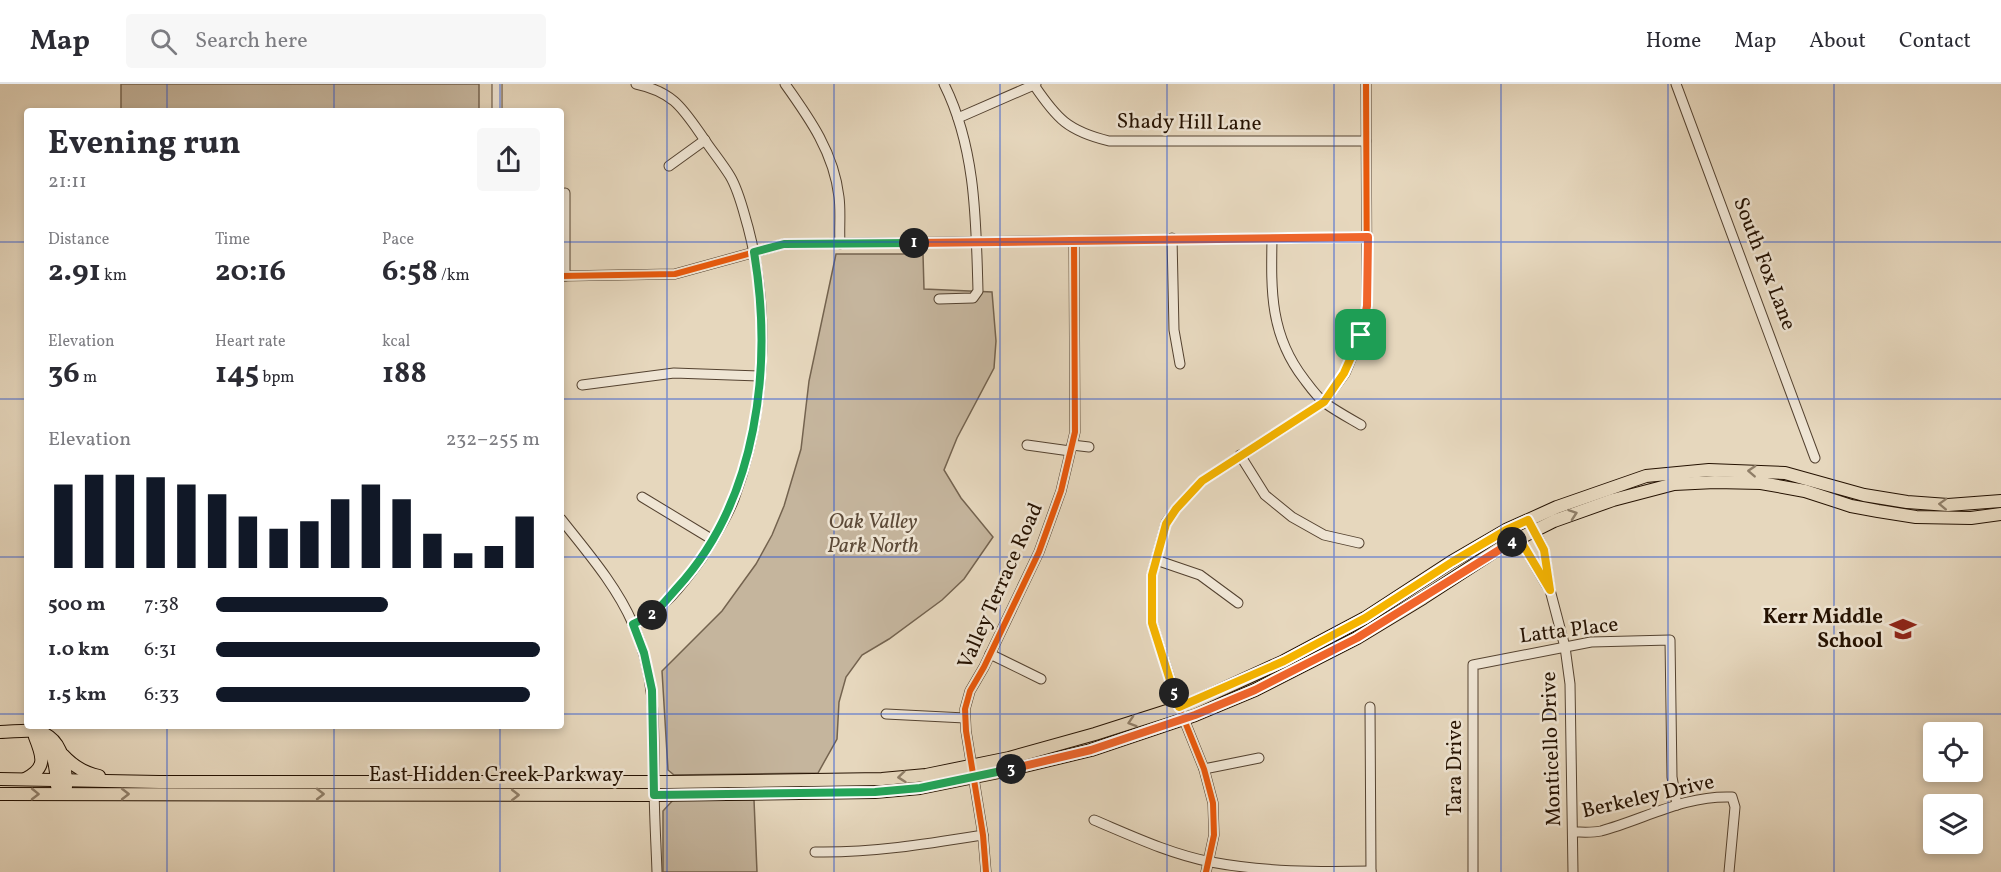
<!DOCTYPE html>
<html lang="en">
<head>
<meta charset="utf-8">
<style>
	:root { --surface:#fff; --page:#f7f7f7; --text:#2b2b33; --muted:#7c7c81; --line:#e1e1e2; --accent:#111827 }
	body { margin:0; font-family:Vollkorn,serif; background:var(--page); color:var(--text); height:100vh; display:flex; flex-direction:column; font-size:22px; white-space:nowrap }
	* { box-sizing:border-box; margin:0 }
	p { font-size:20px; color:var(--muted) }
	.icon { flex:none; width:33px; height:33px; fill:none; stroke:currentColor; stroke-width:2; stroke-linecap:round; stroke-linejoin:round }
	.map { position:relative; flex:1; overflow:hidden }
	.details { position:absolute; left:24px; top:24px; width:540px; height:621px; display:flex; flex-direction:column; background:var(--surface); border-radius:6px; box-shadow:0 3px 9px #0003 }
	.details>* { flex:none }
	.fabs { position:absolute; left:1923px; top:638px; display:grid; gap:12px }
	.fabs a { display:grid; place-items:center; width:60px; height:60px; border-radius:6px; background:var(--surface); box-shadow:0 3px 9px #0003; font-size:30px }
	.pin { position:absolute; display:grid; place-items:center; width:51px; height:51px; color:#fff; margin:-26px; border-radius:12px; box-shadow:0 3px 9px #0006 }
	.km { position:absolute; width:30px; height:30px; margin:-15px; border-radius:50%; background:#222; color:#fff; font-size:16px; line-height:30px; text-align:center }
	.round { display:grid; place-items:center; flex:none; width:63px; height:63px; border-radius:6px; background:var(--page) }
	.summary { display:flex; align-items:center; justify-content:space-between; height:102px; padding:0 24px }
	h1 { font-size:33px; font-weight:700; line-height:45px }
	.figures { display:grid; grid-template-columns:repeat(3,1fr); gap:9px; height:102px; padding:6px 24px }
	.figures div { display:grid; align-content:center }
	.figures b { font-size:30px; font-weight:700 }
	.figures small { font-size:16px; font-weight:400 }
	.figures p { font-size:16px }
	.chart { height:168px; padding:12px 24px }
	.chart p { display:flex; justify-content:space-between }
	.chart svg { width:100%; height:108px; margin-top:6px; stroke:var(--accent); stroke-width:6 }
	ul { padding:0 24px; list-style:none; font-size:20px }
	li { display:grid; grid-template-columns:96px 72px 1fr; align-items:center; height:45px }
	li i { height:15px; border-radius:8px; background:var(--accent) }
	header { display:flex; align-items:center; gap:36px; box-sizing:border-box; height:84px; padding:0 30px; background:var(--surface); border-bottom:2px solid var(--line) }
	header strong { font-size:28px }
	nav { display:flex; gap:33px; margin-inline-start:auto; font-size:21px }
	.search { width:420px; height:54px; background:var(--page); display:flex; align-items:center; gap:15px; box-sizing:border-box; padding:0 21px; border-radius:6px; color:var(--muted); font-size:22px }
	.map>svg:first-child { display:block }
	.green { fill:#c5b59d; stroke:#74634f; stroke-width:1.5 }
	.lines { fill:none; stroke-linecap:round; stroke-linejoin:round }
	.minor-casing { stroke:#544230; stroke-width:11 }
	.major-casing { stroke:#241101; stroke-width:14 }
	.minor { stroke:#efe5d4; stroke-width:9 }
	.major { stroke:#e6d7bd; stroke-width:12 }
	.cycleway-casing { stroke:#efe5d4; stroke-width:10 }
	.cycleway { stroke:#e8590c; stroke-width:6 }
	.oneway { stroke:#8f7e68 }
	.split-1-casing { stroke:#fff; stroke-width:12 }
	.split-2-casing { stroke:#fff; stroke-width:12 }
	.split-3-casing { stroke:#fff; stroke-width:12 }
	.split-4-casing { stroke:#fff; stroke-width:12 }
	.split-5-casing { stroke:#fff; stroke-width:12 }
	.split-6-casing { stroke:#fff; stroke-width:12 }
	.split-1 { stroke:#f0652b; stroke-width:8 }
	.split-2 { stroke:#22a559; stroke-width:8 }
	.split-3 { stroke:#22a559; stroke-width:8 }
	.split-4 { stroke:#f0652b; stroke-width:8 }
	.split-5 { stroke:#f5b400; stroke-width:8 }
	.split-6 { stroke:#f5b400; stroke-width:8 }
	.grid { fill:none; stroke:#1d4ed8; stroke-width:1.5; stroke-opacity:0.55 }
	.labels { text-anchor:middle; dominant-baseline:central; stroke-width:5; stroke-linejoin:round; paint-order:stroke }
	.street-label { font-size:21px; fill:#241101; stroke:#efe5d4 }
	.park-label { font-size:21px; font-style:italic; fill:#5c4a38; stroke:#efe5d4 }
	.poi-label { font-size:21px; font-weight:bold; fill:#241101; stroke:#efe5d4; text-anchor:end }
</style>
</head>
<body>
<header>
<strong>Map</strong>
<div class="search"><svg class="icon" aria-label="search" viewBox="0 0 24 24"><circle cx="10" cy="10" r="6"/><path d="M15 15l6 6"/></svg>Search here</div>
<nav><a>Home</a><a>Map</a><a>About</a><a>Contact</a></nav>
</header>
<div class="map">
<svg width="2001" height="788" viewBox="0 0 2001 788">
	<rect width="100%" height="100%" fill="#e6d7bd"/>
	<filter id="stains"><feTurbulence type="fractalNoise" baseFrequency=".00333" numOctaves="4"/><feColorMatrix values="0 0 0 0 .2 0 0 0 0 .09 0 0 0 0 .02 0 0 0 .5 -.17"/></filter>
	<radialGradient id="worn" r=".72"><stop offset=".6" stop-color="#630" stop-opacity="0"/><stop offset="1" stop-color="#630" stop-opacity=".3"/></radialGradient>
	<g class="green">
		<rect x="121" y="0" width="358" height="27"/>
		<path d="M836,170H923L924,205L992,208L996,257L994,284L957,354L944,386L961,414L993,453L964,495L942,516L889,555L862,571L846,593L839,618L837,655L818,689L674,691L668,686L662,587L722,527L756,480L772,451L784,422L801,365L809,297Z"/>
		<path d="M673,716H754L757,788H663V727Z"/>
	</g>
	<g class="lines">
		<g class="minor-casing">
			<g id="minor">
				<path d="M497,0V27"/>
				<path d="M785,0C810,35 834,69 839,113C841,128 839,144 840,160"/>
				<path d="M1676,0L1815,374"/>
				<path d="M1034,1C1057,35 1068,47 1109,57H1366"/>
				<path d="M958,34L1036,0"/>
				<path d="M669,82L705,56"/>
				<path d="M565,109V192"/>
				<path d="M1172,154L1174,246L1180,280"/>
				<path d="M1272,155C1271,207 1270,251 1304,295C1310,303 1317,313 1325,319C1336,327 1349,334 1361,341"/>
				<path d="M561,192L675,190L784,160L1368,153"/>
				<path d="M939,215L973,214L978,207C976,137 976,64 944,0"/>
				<path d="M582,301L674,289L759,292"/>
				<path d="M1027,361L1070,367"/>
				<path d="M1072,361L1089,363"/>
				<path d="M1240,371L1265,411L1292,433L1324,451L1359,459"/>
				<path d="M642,413L713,456"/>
				<path d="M561,435C587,468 616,501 633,540C656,591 654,642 654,697C654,727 656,758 657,788"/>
				<path d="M1532,442L1544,466L1550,506L1565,563L1570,600L1573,788"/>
				<path d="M1516,449L1547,502"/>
				<path d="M1156,476L1200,491L1238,519"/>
				<path d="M633,540C662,528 683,500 701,475C713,456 726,436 734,415C765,331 771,230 748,143C743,126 739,107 730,92C722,79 712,67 704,55C683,25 674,8 636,0"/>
				<path d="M990,570L1041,595"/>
				<path d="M1370,623L1371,788"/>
				<path d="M886,630L965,634"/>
				<path d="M1204,685L1259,674"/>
				<path d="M1094,736C1132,752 1170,770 1211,778C1264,788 1317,788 1371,787"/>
				<path d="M1573,748C1582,748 1592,749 1601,747C1645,735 1685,711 1732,713L1735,723L1729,788"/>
				<path d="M815,768C872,769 927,760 983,751"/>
				<path d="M986,788L983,751L966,647L965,625L970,607L984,583L1039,468L1061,407L1075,348L1074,157"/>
				<path d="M1206,788L1214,751L1213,719L1204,685L1179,623L1152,539V491L1166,439L1176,425L1202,397L1324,318L1345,289L1361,251L1367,222L1366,0"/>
				<path d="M1473,788V581L1591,558L1670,556L1672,693L1677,721"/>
			</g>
		</g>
		<g class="major-casing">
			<g id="major">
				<path d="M0,648C11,648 23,646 33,647C62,650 66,680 66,703"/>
				<path d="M41,655C55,669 56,683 57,702"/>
				<path d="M63,671C73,682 84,689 99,692"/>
				<path d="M0,695L159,698H668L882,695L926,691L1009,674L1095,650L1192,619L1284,577L1365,534L1451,478L1506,446L1557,423L1646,392L1709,386L1785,389L1864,411L1907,418L1948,421L2001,417"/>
				<path d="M25,695C47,684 43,673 35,653"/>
				<path d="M0,710L654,711L875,708L920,704L1004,687L1091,666L1195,631L1255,606L1357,554L1423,514L1500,464L1554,437L1613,416L1674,400L1715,398L1761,399L1805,407L1851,422L1878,427L1916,433L1971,434L2001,430"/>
			</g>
		</g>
		<use href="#minor" class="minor"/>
		<use href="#major" class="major"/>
		<g class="cycleway-casing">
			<g id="cycleway">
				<path d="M561,192L675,190L784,160L1368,153"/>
				<path d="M986,788L983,751L966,647L965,625L970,607L984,583L1039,468L1061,407L1075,348L1074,157"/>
				<path d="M1206,788L1214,751L1213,719L1204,685L1179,623L1152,539V491L1166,439L1176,425L1202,397L1324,318L1345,289L1361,251L1367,222L1366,0"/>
			</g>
		</g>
		<use href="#cycleway" class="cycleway"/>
	</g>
	<defs><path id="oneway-chevron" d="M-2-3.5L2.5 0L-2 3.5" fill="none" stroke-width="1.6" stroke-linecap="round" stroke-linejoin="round" transform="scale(1.5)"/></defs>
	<g class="oneway">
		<use href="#oneway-chevron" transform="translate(1752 387) rotate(-177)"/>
		<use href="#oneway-chevron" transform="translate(1943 420) rotate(-178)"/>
		<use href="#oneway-chevron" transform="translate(1573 430) rotate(-19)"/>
		<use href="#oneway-chevron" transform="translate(1132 638) rotate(162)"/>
		<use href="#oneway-chevron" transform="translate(902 693) rotate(174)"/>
		<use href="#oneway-chevron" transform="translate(35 710) rotate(1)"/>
		<use href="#oneway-chevron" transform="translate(125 710)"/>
		<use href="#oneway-chevron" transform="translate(320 710)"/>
		<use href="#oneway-chevron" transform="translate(515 711)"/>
	</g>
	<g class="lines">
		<g class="split-1-casing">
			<path id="split-1" d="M914,159L1368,153L1367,222L1361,251"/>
		</g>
		<g class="split-2-casing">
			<path id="split-2" d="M652,531C661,523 669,513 677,504C758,416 773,282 754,168L784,160L914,159"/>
		</g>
		<g class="split-3-casing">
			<path id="split-3" d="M652,531L633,540L644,569L652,606L654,711L875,708L920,704L1011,685"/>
		</g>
		<g class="split-4-casing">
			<path id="split-4" d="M1011,685L1091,666L1195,631L1255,606L1357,554L1512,458"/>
		</g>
		<g class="split-5-casing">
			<path id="split-5" d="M1174,609L1179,623L1284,577L1365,534L1452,478L1506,446L1528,436L1544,466L1550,506L1519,454L1512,458"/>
		</g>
		<g class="split-6-casing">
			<path id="split-6" d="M1174,609L1152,539V491L1166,440L1176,425L1202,397L1324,318L1344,289L1361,251"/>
		</g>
		<use href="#split-1" class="split-1"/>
		<use href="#split-2" class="split-2"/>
		<use href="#split-3" class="split-3"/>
		<use href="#split-4" class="split-4"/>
		<use href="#split-5" class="split-5"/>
		<use href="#split-6" class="split-6"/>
	</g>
	<path class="grid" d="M167,0V27M334,0V27M500,0V27M667,0V788M834,0V788M1000,0V788M1167,0V788M1334,0V788M1501,0V788M1668,0V788M1834,0V788M0,158H27M561,158H2001M0,315H27M561,315H2001M0,473H27M561,473H2001M0,630H27M561,630H2001M167,642V788M334,642V788M500,642V788"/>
	<defs>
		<g id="school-bare" transform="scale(2.07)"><path d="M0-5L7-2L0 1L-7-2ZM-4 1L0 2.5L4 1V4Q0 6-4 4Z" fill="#8f2418" stroke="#efe5d4" stroke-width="2.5" paint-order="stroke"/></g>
	</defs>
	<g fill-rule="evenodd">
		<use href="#school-bare" x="1903" y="545"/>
	</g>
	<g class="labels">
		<g class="street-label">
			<text transform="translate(1189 39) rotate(1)">Shady Hill Lane</text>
			<text transform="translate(1764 180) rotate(69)">South Fox Lane</text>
			<text transform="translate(1001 502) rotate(-66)">Valley Terrace Road</text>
			<text transform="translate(1569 547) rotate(-7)">Latta Place</text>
			<text transform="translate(1552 665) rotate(-92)">Monticello Drive</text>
			<text transform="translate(1455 684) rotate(-90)">Tara Drive</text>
			<text x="496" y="691">East Hidden Creek Parkway</text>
			<text transform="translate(1648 713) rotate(-13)">Berkeley Drive</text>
		</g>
		<g class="park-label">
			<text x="873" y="438">Oak Valley<tspan x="873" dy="24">Park North</tspan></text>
		</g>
		<g class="poi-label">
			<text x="1883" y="533">Kerr Middle<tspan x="1883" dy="24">School</tspan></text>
		</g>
	</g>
	<rect width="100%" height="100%" filter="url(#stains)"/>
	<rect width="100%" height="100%" fill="url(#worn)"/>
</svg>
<div class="fabs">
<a><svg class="icon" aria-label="locate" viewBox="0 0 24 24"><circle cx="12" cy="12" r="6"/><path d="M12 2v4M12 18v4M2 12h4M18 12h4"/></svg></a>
<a><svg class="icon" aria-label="layers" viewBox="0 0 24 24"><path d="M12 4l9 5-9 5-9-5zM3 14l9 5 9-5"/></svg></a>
</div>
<div class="pin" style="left:1361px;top:251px;background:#1e9e55"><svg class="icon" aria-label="arrive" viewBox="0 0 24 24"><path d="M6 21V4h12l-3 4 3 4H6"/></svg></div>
<b class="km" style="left:914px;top:159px">1</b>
<b class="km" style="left:652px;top:531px">2</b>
<b class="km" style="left:1011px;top:685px">3</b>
<b class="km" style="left:1512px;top:458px">4</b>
<b class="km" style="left:1174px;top:609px">5</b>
<section class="details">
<div class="summary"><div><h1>Evening run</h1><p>21:11</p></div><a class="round"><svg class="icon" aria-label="share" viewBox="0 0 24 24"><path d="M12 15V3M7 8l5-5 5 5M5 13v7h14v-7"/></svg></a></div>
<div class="figures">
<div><p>Distance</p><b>2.91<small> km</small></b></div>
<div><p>Time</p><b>20:16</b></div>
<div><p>Pace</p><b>6:58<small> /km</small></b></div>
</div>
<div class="figures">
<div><p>Elevation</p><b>36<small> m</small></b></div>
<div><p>Heart rate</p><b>145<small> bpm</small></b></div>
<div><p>kcal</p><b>188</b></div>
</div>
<div class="chart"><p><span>Elevation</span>232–255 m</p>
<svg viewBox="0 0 160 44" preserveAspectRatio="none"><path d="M5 44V10M15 44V6M25 44V6M35 44V7M45 44V10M55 44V14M65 44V23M75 44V28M85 44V25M95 44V16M105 44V10M115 44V16M125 44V30M135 44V38M145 44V35M155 44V23"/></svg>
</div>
<ul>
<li><b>500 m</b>7:38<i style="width:53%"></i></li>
<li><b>1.0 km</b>6:31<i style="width:100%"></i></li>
<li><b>1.5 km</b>6:33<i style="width:97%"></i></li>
</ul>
</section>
</div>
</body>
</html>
